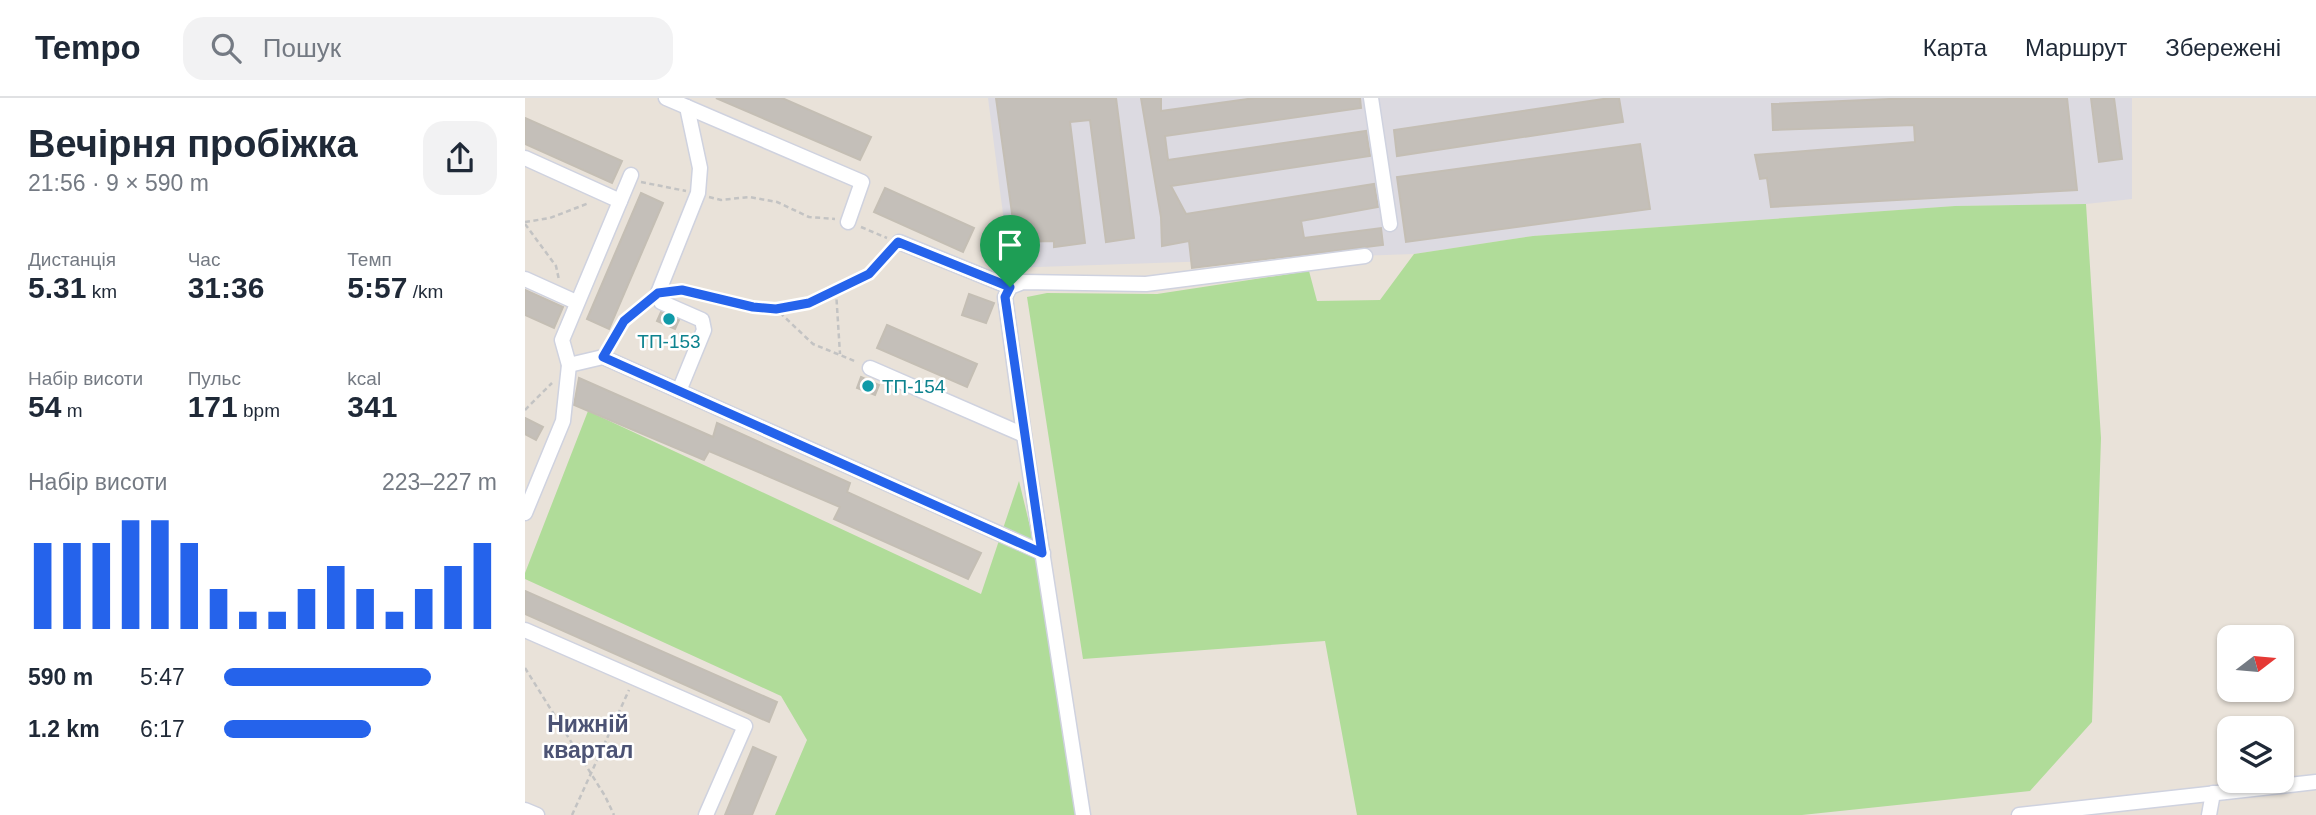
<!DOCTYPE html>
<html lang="uk">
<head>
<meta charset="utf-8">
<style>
	:root { --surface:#fff; --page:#f2f2f3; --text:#1f2937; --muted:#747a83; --line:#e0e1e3; --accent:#2563eb }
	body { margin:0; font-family:Arial,sans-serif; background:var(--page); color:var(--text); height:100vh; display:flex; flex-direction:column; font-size:26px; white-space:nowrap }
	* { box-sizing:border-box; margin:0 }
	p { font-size:23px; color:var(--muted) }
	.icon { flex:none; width:38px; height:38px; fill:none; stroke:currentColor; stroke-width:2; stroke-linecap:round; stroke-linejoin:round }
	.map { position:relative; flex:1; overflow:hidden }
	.details { display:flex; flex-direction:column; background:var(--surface); width:525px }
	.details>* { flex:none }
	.needle { width:46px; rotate:74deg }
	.controls { position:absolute; left:1692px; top:527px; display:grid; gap:14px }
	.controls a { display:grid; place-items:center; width:77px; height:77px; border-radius:14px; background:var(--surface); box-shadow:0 2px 5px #0004; font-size:35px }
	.pin { position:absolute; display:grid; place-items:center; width:60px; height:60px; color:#fff; margin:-72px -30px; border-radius:50% 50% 50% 0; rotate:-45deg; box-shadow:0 0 7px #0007 }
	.pin .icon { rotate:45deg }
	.round { display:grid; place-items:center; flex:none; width:74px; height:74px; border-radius:21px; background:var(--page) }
	.summary { display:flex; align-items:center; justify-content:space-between; height:119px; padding:0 28px }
	h1 { font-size:38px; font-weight:600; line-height:52px }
	.figures { display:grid; grid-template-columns:repeat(3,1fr); gap:10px; height:119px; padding:7px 28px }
	.figures div { display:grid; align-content:center }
	.figures b { font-size:30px; font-weight:600 }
	.figures small { font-size:19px; font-weight:400 }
	.figures p { font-size:19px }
	.chart { height:196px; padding:14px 28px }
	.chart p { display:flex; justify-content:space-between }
	.chart svg { width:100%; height:126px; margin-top:7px; stroke:var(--accent); stroke-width:6 }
	ul { padding:0 28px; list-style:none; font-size:23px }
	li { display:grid; grid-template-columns:112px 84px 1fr; align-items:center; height:52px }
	li i { height:18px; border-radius:9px; background:var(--accent) }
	header { display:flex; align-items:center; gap:42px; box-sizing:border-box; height:98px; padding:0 35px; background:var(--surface); border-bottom:2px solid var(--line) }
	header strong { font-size:33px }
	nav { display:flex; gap:38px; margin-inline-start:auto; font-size:24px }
	.search { width:490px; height:63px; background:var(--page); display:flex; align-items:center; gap:18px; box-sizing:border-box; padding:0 24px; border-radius:21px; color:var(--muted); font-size:26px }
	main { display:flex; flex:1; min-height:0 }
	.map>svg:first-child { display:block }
	.industrial { fill:#dcdae1 }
	.green { fill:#b0dc99 }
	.building { fill:#c4bfb9; stroke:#c4beb4; stroke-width:2 }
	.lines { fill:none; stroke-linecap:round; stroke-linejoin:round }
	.minor-casing { stroke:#cfd2df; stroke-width:17 }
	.path { stroke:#c3c3c3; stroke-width:2.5; stroke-dasharray:5 3.5; stroke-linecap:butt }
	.minor { stroke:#fff; stroke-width:14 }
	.route-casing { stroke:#fff; stroke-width:14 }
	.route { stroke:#2563eb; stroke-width:9 }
	.culture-dot { fill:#0f9aa8; stroke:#fff; stroke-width:2.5 }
	.labels { text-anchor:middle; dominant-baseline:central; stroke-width:5; stroke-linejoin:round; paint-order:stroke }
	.culture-label { font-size:19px; fill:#0d838f; stroke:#fff }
	.quarter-label { font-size:23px; font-weight:bold; fill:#4c5374; stroke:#fff }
</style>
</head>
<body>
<header>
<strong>Tempo</strong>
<div class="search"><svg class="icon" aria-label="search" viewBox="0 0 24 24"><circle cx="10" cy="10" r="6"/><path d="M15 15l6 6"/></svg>Пошук</div>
<nav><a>Карта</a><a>Маршрут</a><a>Збережені</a></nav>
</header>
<main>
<section class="details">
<div class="summary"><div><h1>Вечірня пробіжка</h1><p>21:56 · 9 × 590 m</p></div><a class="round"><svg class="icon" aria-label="share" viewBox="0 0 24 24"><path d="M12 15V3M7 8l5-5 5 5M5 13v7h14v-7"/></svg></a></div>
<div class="figures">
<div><p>Дистанція</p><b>5.31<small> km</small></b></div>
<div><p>Час</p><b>31:36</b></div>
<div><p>Темп</p><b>5:57<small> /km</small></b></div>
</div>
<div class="figures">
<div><p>Набір висоти</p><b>54<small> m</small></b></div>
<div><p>Пульс</p><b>171<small> bpm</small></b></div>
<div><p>kcal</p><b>341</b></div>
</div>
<div class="chart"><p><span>Набір висоти</span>223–227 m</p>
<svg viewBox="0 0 160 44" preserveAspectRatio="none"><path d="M5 44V14M15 44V14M25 44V14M35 44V6M45 44V6M55 44V14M65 44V30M75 44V38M85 44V38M95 44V30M105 44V22M115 44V30M125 44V38M135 44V30M145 44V22M155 44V14"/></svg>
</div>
<ul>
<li><b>590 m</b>5:47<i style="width:76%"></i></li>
<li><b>1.2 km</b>6:17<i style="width:54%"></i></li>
</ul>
</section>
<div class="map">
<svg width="1791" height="717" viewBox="0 0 1791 717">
	<rect width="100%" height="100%" fill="#e9e2d9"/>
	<path class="industrial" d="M463,0H1607V101L1561,106L1430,108L1008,138L889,156L485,170Z"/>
	<g class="green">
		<path d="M1561,106L1576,340L1567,624L1505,693L1277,717H832L800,543L558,561L502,199L522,195L632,196L784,173L792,203L855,202L889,156L1008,138L1430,108Z"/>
		<path d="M63,313L456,496L494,383L508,441L551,717H250L282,642L256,598L0,481V475Z"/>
	</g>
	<g class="building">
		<path d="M191,0H257L346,39L335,62Z"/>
		<path d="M471,0H591L609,140L581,144L565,22L545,24L560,145L529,149V143L491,144Z"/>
		<path d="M616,0H636V13L730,0H835L836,10L640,38L643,62L841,33L845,58L646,88L661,116L849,86L853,109L776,123L779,140L856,130L858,147L667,170L664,143L637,148L636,119Z"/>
		<path d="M1085,0H1094L1098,24L872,58L869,32Z"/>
		<path d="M1388,0H1542L1552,92L1246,109L1242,80L1235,81L1230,57L1390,44L1389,27L1248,32L1247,6Z"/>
		<path d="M1566,0H1589L1597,61L1574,64Z"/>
		<path d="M0,20L97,63L87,85L0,46Z"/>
		<path d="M1115,46L1125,111L881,144L872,79Z"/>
		<path d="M360,90L449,130L438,154L349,114Z"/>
		<path d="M116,95L138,105L84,231L62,221Z"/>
		<path d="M0,192L38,209L29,230L0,217Z"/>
		<path d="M444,196L469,205L461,225L437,217Z"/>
		<path d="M136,214L154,222L150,231L132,223Z"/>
		<path d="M362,227L452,266L442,289L352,250Z"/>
		<path d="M336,279L354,287L350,297L332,290Z"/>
		<path d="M54,280L188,339L192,325L325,385L322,394L456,455L443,481L309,421L315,409L184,353L179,362L49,307Z"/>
		<path d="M0,320L18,329L11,342L0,336Z"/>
		<path d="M0,493L252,604L244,624L0,516Z"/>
		<path d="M228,649L251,659L227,717H200Z"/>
	</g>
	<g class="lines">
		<g class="minor-casing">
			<g id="minor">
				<path d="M141,0L337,84L323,124"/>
				<path d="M846,0L865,126"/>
				<path d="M0,60L95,103"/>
				<path d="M374,144L485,189L498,184L621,186L840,158"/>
				<path d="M0,181L51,204"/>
				<path d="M485,189L480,199L499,337L558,717"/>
				<path d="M44,267L78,259L518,455"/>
				<path d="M345,270L499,337"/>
				<path d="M154,293L179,232L177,222L136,204L133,195L173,95L175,70L162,9"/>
				<path d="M0,415L38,323L44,267L37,242L106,77"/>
				<path d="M0,532L220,628L181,717"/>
				<path d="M0,712L12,717"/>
				<path d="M1494,717L1791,684"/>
				<path d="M1684,717L1688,695"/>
			</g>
		</g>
		<g class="path">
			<path d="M116,84L161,93"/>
			<path d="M184,99L196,102L224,99L252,104L284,119L310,121"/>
			<path d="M0,124L25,120L64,105"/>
			<path d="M0,126L31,168L34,182"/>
			<path d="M336,129L362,140"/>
			<path d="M148,193L157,192L228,209L251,211L288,246L332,264"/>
			<path d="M311,193L315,256"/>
			<path d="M251,211C283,205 314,195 341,177C350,172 358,161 365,153"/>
			<path d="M85,247L99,223L121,205"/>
			<path d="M0,312L27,285"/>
			<path d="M0,570L80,698L89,717"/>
			<path d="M47,717L104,592"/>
		</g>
		<use href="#minor" class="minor"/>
	</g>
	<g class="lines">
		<g class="route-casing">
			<path id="route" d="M373,144L485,189L480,199L517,455L78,259L99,223L133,195L157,192L228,209L251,211L284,205L344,176Z"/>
		</g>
		<use href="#route" class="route"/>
	</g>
	<g class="culture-dot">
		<circle cx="144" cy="221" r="7"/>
		<circle cx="343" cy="288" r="7"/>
	</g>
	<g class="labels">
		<g class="culture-label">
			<text x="144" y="243">ТП-153</text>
			<text x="357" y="288" text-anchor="start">ТП-154</text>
		</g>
		<g class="quarter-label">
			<text x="63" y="626">Нижній<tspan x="63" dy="26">квартал</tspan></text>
		</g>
	</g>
</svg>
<div class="controls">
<a><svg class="needle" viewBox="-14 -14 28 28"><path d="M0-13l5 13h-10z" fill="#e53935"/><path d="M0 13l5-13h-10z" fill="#747a83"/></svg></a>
<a><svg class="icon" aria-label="layers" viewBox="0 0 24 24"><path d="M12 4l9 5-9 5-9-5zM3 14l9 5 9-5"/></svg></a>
</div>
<div class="pin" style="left:485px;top:189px;background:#1e9e55"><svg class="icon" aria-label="arrive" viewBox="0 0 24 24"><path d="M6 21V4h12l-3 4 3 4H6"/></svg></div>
</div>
</main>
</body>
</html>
